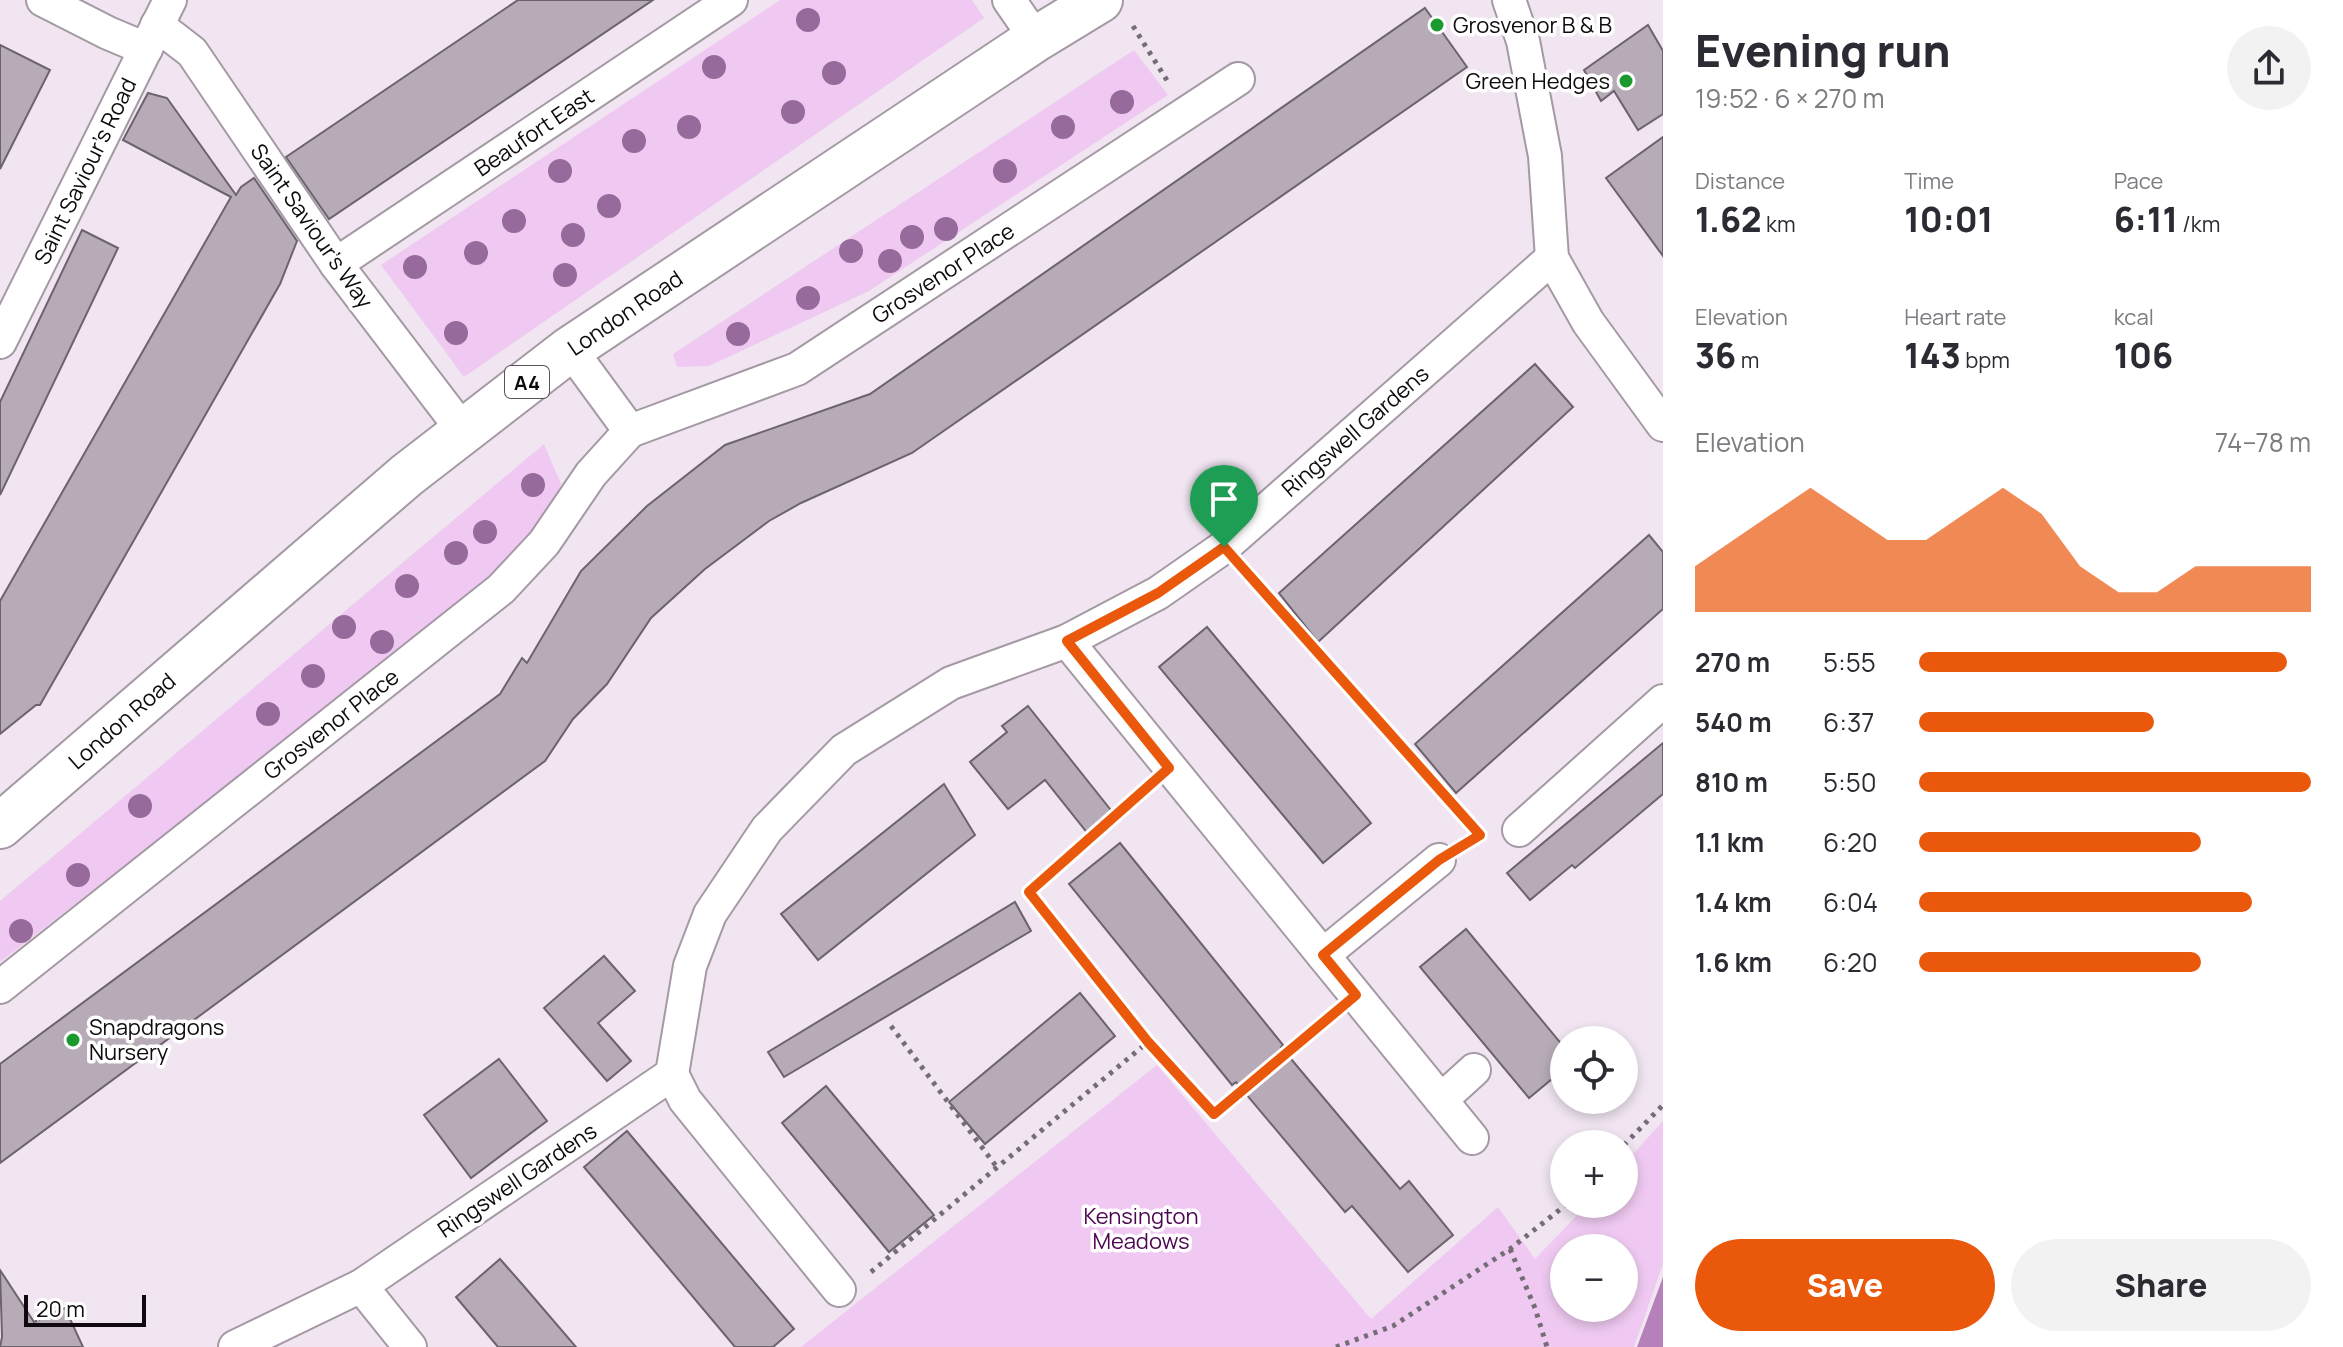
<!DOCTYPE html>
<html lang="en">
<head>
<meta charset="utf-8">
<style>
	:root { --surface:#fff; --page:#f2f2f3; --text:#2b2b33; --muted:#7c7c81; --accent:#ea580c }
	body { margin:0; font-family:Manrope,sans-serif; background:var(--page); color:var(--text); height:100vh; display:flex; flex-direction:column; font-size:30px; white-space:nowrap }
	* { box-sizing:border-box; margin:0 }
	p { font-size:26px; color:var(--muted) }
	.icon { flex:none; width:44px; height:44px; fill:none; stroke:currentColor; stroke-width:2; stroke-linecap:round; stroke-linejoin:round }
	.map { position:relative; flex:1; overflow:hidden }
	.panel { display:flex; flex-direction:column; background:var(--surface); width:680px }
	.panel>* { flex:none }
	.controls { position:absolute; left:1550px; top:1026px; display:grid; gap:16px }
	.controls a { display:grid; place-items:center; width:88px; height:88px; border-radius:50%; background:var(--surface); box-shadow:0 4px 12px #0003; font-size:40px }
	.scale { position:absolute; left:24px; bottom:20px; width:122px; box-sizing:border-box; padding-left:8px; border:4px solid #0e0a0e; border-top:0; font-size:22px; line-height:28px; white-space:nowrap; color:#0e0a0e; -webkit-text-stroke:6px #fff; paint-order:stroke }
	.pin { position:absolute; display:grid; place-items:center; width:68px; height:68px; color:#fff; margin:-82px -34px; border-radius:50% 50% 50% 0; rotate:-45deg; box-shadow:0 0 8px #0007 }
	.pin .icon { rotate:45deg }
	.round { display:grid; place-items:center; flex:none; width:84px; height:84px; border-radius:42px; background:var(--page) }
	.summary { display:flex; align-items:center; justify-content:space-between; height:136px; padding:0 32px }
	h1 { font-size:44px; font-weight:800; line-height:60px }
	.stats { display:grid; grid-template-columns:repeat(3,1fr); gap:12px; height:136px; padding:8px 32px }
	.stats div { display:grid; align-content:center }
	.stats b { font-size:34px; font-weight:800 }
	.stats small { font-size:22px; font-weight:400 }
	.stats p { font-size:22px }
	.chart { height:224px; padding:16px 32px }
	.chart p { display:flex; justify-content:space-between }
	.chart svg { width:100%; height:144px; margin-top:8px; fill:var(--accent); opacity:.7 }
	.primary-button { display:flex; gap:16px; margin-top:auto; padding:16px 32px }
	.primary-button a { flex:1; height:92px; border-radius:48px; background:var(--accent); color:#fff; font-size:32px; font-weight:800; line-height:92px; text-align:center }
	.primary-button a+a { background:var(--page); color:var(--text) }
	ul { padding:0 32px; list-style:none; font-size:26px }
	li { display:grid; grid-template-columns:128px 96px 1fr; align-items:center; height:60px }
	li i { height:20px; border-radius:10px; background:var(--accent) }
	main { display:flex; flex:1; min-height:0 }
	.map>svg:first-child { display:block }
	.green { fill:#efc9f1; fill-rule:evenodd }
	.water { fill:#b680ba }
	.building { fill:#b6abb6; stroke:#6d636e; stroke-width:2 }
	.lines { fill:none; stroke-linecap:round; stroke-linejoin:round }
	.minor-casing { stroke:#a499a4; stroke-width:36 }
	.trunk-casing { stroke:#a499a4; stroke-width:48 }
	.path { stroke:#746d75; stroke-width:5; stroke-dasharray:4 6; stroke-linecap:butt }
	.minor { stroke:#fff; stroke-width:32 }
	.trunk { stroke:#fff; stroke-width:44 }
	.tree { fill:#966a9a }
	.route-casing { stroke:#fff; stroke-width:16 }
	.route { stroke:#ea580c; stroke-width:10 }
	.poi-dot { fill:#1a992d; stroke:#fff; stroke-width:3 }
	.labels { text-anchor:middle; dominant-baseline:central; stroke-width:7; stroke-linejoin:round; paint-order:stroke }
	.shield { fill:#fff; stroke:#565456; stroke-width:2 }
	.shield-label { font-size:20px; font-weight:bold; fill:#0e0a0e }
	.poi-label { font-size:22px; fill:#0e0a0e; stroke:#fff; text-anchor:start }
	.street-label { font-size:22px; fill:#0e0a0e; stroke:#fff }
	.park-label { font-size:22px; fill:#4d0652; stroke:#fff }
</style>
</head>
<body>
<main>
<div class="map">
<svg width="1663" height="1347" viewBox="0 0 1663 1347">
	<rect width="100%" height="100%" fill="#f0e5f1"/>
	<g class="green">
		<path d="M780,0H972L984,18L464,377L381,265Z"/>
		<path d="M1134,50L1168,95L869,291L709,366L677,367L673,354Z"/>
		<path d="M544,444L561,484L537,534L427,632L0,962V901Z"/>
		<path d="M1157,1065L1371,1319L1498,1207L1535,1259L1588,1204H1624V1164L1663,1121V1264L1634,1347H801ZM1564,1248H1624V1308H1564Z"/>
	</g>
	<path class="water" d="M1663,1277V1347H1637Z"/>
	<g class="building">
		<path d="M518,0H653L329,219L286,157Z"/>
		<path d="M1425,8L1467,67L912,453L801,503L769,521L705,569L651,618L607,684L573,719L545,761L0,1163V1064L500,694L522,658L527,663L581,571L647,506L725,445L870,394Z"/>
		<path d="M1648,25L1663,51V114L1638,130L1614,91L1601,101L1584,70Z"/>
		<path d="M0,45L50,70L0,169Z"/>
		<path d="M148,93L167,98L236,195L241,187L254,178L297,241L280,284L40,705H36L0,734V601L231,197L123,140Z"/>
		<path d="M1663,137V256L1606,178Z"/>
		<path d="M82,230L118,248L0,495V402Z"/>
		<path d="M1535,364L1573,407L1318,642L1279,593Z"/>
		<path d="M1649,535L1663,552V609L1456,793L1415,744Z"/>
		<path d="M1207,627L1371,823L1323,863L1159,667Z"/>
		<path d="M1028,706L1114,814L1089,835L1045,780L1008,809L970,762L1007,732L1002,726Z"/>
		<path d="M1663,743V794L1575,868L1572,865L1530,900L1507,873Z"/>
		<path d="M944,784L975,835L818,960L781,914Z"/>
		<path d="M1120,843L1283,1045L1281,1047L1400,1189L1409,1181L1453,1235L1408,1272L1352,1206L1345,1212L1236,1082L1232,1085L1069,884Z"/>
		<path d="M1015,902L1031,931L784,1077L768,1052Z"/>
		<path d="M1466,929L1564,1047V1069L1529,1098L1420,967Z"/>
		<path d="M604,956L635,991L598,1023L631,1061L607,1081L544,1008Z"/>
		<path d="M1080,993L1115,1036L985,1144L949,1102Z"/>
		<path d="M499,1059L547,1121L471,1178L424,1115Z"/>
		<path d="M826,1086L934,1215L889,1252L782,1123Z"/>
		<path d="M627,1131L794,1329L773,1347H735L584,1167Z"/>
		<path d="M500,1259L522,1284L576,1347H498L456,1297Z"/>
		<path d="M0,1270L34,1322L65,1308L83,1347H0L2,1337Z"/>
	</g>
	<g class="lines">
		<g class="minor-casing">
			<g id="minor">
				<path d="M43,0L108,33L146,49"/>
				<path d="M1009,0L1036,39"/>
				<path d="M1509,0L1523,41L1545,156L1552,258L1588,322L1663,425"/>
				<path d="M157,25L192,52L336,264L464,432"/>
				<path d="M336,264L731,0"/>
				<path d="M0,342L170,0"/>
				<path d="M570,349L630,431L797,369L1238,79"/>
				<path d="M1067,641L1472,1138"/>
				<path d="M1519,830L1663,701"/>
				<path d="M1323,955L1439,860"/>
				<path d="M0,987L501,589L544,543L591,474L630,431"/>
				<path d="M672,1074L685,1100L839,1290"/>
				<path d="M1441,1100L1474,1070"/>
				<path d="M361,1286L410,1347"/>
				<path d="M235,1347L361,1286L672,1074L690,966L710,914L767,829L844,750L951,683L1067,641L1158,593L1224,547L1552,258"/>
			</g>
		</g>
		<g class="trunk-casing">
			<path id="trunk" d="M0,826L407,475L570,349L1036,39L1100,0"/>
		</g>
		<g class="path">
			<path d="M1133,26L1168,82"/>
			<path d="M1246,572L1480,835"/>
			<path d="M1145,790L1029,892L1148,1042L1214,1114L1329,1018"/>
			<path d="M891,1026L996,1166"/>
			<path d="M1624,1145L1663,1105"/>
			<path d="M1510,1249L1535,1308L1547,1347"/>
			<path d="M871,1272L1148,1042"/>
			<path d="M1336,1347L1393,1326L1510,1249L1567,1204"/>
		</g>
		<use href="#minor" class="minor"/>
		<use href="#trunk" class="trunk"/>
	</g>
	<g class="tree">
		<circle cx="808" cy="20" r="12"/>
		<circle cx="714" cy="67" r="12"/>
		<circle cx="834" cy="73" r="12"/>
		<circle cx="1122" cy="102" r="12"/>
		<circle cx="793" cy="112" r="12"/>
		<circle cx="689" cy="127" r="12"/>
		<circle cx="1063" cy="127" r="12"/>
		<circle cx="634" cy="141" r="12"/>
		<circle cx="560" cy="171" r="12"/>
		<circle cx="1005" cy="171" r="12"/>
		<circle cx="609" cy="206" r="12"/>
		<circle cx="514" cy="221" r="12"/>
		<circle cx="946" cy="229" r="12"/>
		<circle cx="573" cy="235" r="12"/>
		<circle cx="912" cy="237" r="12"/>
		<circle cx="851" cy="251" r="12"/>
		<circle cx="476" cy="253" r="12"/>
		<circle cx="890" cy="261" r="12"/>
		<circle cx="415" cy="267" r="12"/>
		<circle cx="565" cy="275" r="12"/>
		<circle cx="808" cy="298" r="12"/>
		<circle cx="456" cy="333" r="12"/>
		<circle cx="738" cy="334" r="12"/>
		<circle cx="533" cy="485" r="12"/>
		<circle cx="485" cy="532" r="12"/>
		<circle cx="456" cy="553" r="12"/>
		<circle cx="407" cy="586" r="12"/>
		<circle cx="344" cy="627" r="12"/>
		<circle cx="382" cy="642" r="12"/>
		<circle cx="313" cy="676" r="12"/>
		<circle cx="268" cy="714" r="12"/>
		<circle cx="140" cy="806" r="12"/>
		<circle cx="78" cy="875" r="12"/>
		<circle cx="21" cy="931" r="12"/>
	</g>
	<g class="lines">
		<g class="route-casing">
			<path id="route" d="M1224,547L1480,835L1439,860L1323,955L1356,995L1214,1114L1148,1042L1029,892L1169,768L1067,641L1158,593Z"/>
		</g>
		<use href="#route" class="route"/>
	</g>
	<g class="poi-dot">
		<circle cx="1437" cy="25" r="8"/>
		<circle cx="1626" cy="81" r="8"/>
		<circle cx="73" cy="1040" r="8"/>
	</g>
	<g class="labels">
		<rect class="shield" x="505" y="366" width="44" height="32" rx="6"/>
		<g class="shield-label">
			<text x="527" y="382">A4</text>
		</g>
		<g class="poi-label">
			<text x="1453" y="25">Grosvenor B &amp; B</text>
			<text x="1610" y="81" text-anchor="end">Green Hedges</text>
			<text x="89" y="1027">Snapdragons<tspan x="89" dy="25">Nursery</tspan></text>
		</g>
		<g class="street-label">
			<text transform="translate(534 132) rotate(-34)">Beaufort East</text>
			<text transform="translate(85 171) rotate(-64)">Saint Saviour's Road</text>
			<text transform="translate(312 226) rotate(55)">Saint Saviour's Way</text>
			<text transform="translate(943 273) rotate(-33)">Grosvenor Place</text>
			<text transform="translate(625 313) rotate(-34)">London Road</text>
			<text transform="translate(1355 431) rotate(-41)">Ringswell Gardens</text>
			<text transform="translate(122 721) rotate(-41)">London Road</text>
			<text transform="translate(331 724) rotate(-38)">Grosvenor Place</text>
			<text transform="translate(517 1180) rotate(-34)">Ringswell Gardens</text>
		</g>
		<g class="park-label">
			<text x="1141" y="1216">Kensington<tspan x="1141" dy="25">Meadows</tspan></text>
		</g>
	</g>
</svg>
<div class="controls">
<a><svg class="icon" aria-label="locate" viewBox="0 0 24 24"><circle cx="12" cy="12" r="6"/><path d="M12 2v4M12 18v4M2 12h4M18 12h4"/></svg></a>
<a>+</a>
<a>−</a>
</div>
<div class="scale">20 m</div>
<div class="pin" style="left:1224px;top:547px;background:#1e9e55"><svg class="icon" aria-label="arrive" viewBox="0 0 24 24"><path d="M6 21V4h12l-3 4 3 4H6"/></svg></div>
</div>
<section class="panel">
<div class="summary"><div><h1>Evening run</h1><p>19:52 · 6 × 270 m</p></div><a class="round"><svg class="icon" aria-label="share" viewBox="0 0 24 24"><path d="M12 15V3M7 8l5-5 5 5M5 13v7h14v-7"/></svg></a></div>
<div class="stats">
<div><p>Distance</p><b>1.62<small> km</small></b></div>
<div><p>Time</p><b>10:01</b></div>
<div><p>Pace</p><b>6:11<small> /km</small></b></div>
</div>
<div class="stats">
<div><p>Elevation</p><b>36<small> m</small></b></div>
<div><p>Heart rate</p><b>143<small> bpm</small></b></div>
<div><p>kcal</p><b>106</b></div>
</div>
<div class="chart"><p><span>Elevation</span>74–78 m</p>
<svg viewBox="0 0 160 44" preserveAspectRatio="none"><path d="M0 44V30L10 22L20 14L30 6L40 14L50 22L60 22L70 14L80 6L90 14L100 30L110 38L120 38L130 30L140 30L150 30L160 30V44z"/></svg>
</div>
<ul>
<li><b>270 m</b>5:55<i style="width:94%"></i></li>
<li><b>540 m</b>6:37<i style="width:60%"></i></li>
<li><b>810 m</b>5:50<i style="width:100%"></i></li>
<li><b>1.1 km</b>6:20<i style="width:72%"></i></li>
<li><b>1.4 km</b>6:04<i style="width:85%"></i></li>
<li><b>1.6 km</b>6:20<i style="width:72%"></i></li>
</ul>
<div class="primary-button"><a>Save</a><a>Share</a></div>
</section>
</main>
</body>
</html>
